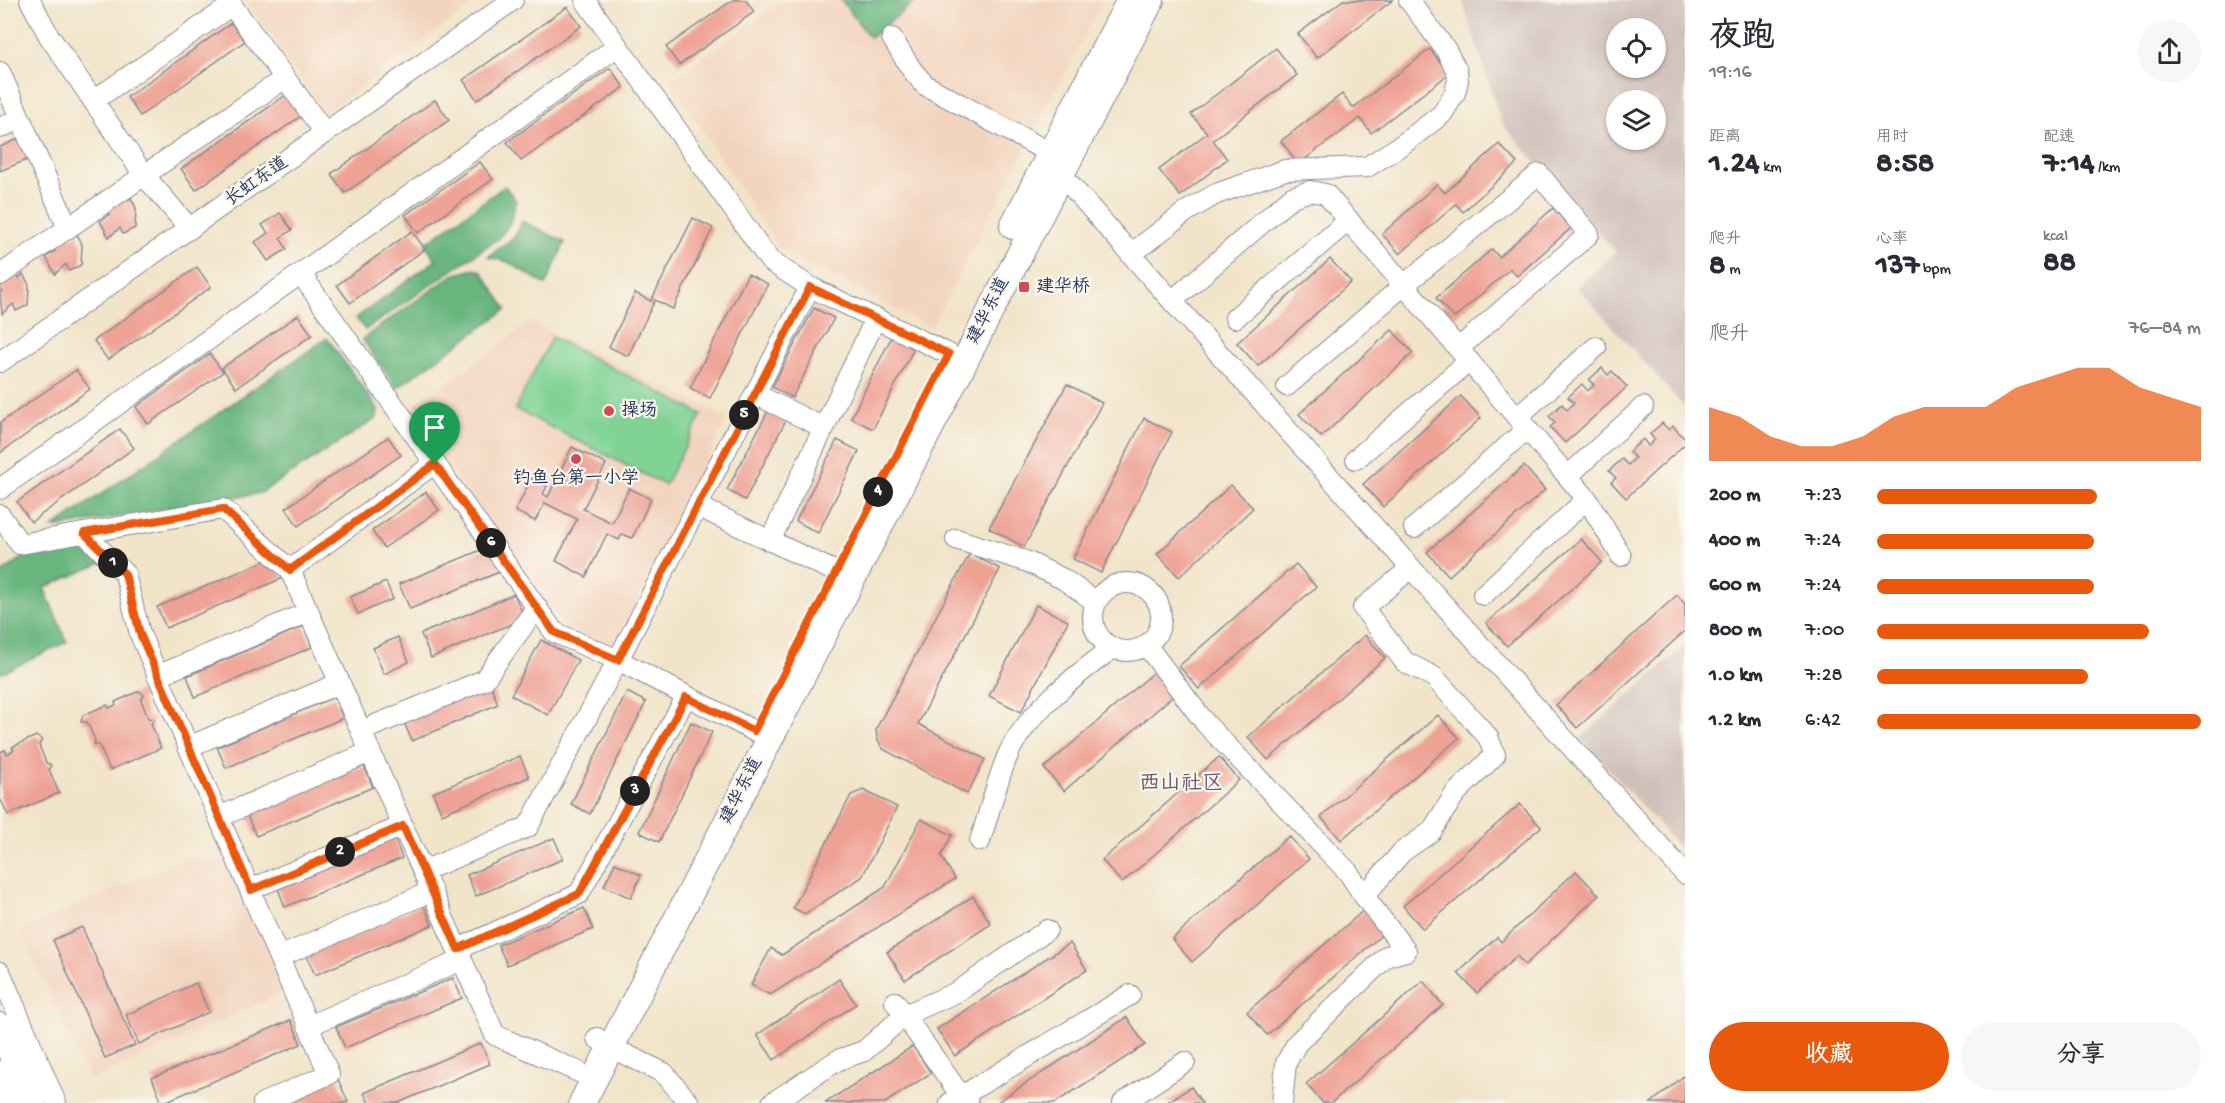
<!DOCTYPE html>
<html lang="zh">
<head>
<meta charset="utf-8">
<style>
	:root { --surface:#fff; --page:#f7f7f7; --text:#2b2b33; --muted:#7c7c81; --accent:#ea580c }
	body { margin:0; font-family:"Gochi Hand","LXGW WenKai TC",sans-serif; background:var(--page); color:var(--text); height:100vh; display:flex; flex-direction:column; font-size:22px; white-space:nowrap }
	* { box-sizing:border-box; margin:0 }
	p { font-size:20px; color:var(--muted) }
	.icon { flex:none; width:33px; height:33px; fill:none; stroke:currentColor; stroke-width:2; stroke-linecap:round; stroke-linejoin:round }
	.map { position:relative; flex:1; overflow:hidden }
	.drawer { display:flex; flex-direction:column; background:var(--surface); width:540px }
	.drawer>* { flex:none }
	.buttons { position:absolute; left:1606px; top:18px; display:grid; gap:12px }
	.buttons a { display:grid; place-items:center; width:60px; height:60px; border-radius:50%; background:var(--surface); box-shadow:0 2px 4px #0004; font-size:30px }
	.pin { position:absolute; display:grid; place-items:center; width:51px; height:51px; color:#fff; margin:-62px -26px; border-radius:50% 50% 50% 0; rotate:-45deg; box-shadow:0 0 6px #0007 }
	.pin .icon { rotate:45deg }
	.km { position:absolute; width:30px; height:30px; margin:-15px; border-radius:50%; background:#222; color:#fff; font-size:16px; line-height:30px; text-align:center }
	.round { display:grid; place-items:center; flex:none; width:63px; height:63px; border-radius:32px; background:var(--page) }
	.headline { display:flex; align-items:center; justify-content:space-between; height:102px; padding:0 24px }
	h1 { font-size:33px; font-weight:700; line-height:45px }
	.stats { display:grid; grid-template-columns:repeat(3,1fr); gap:9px; height:102px; padding:6px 24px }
	.stats div { display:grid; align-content:center }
	.stats b { font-size:30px; font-weight:700 }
	.stats small { font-size:16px; font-weight:400 }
	.stats p { font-size:16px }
	.chart { height:168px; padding:12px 24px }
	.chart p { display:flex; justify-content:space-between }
	.chart svg { width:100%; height:108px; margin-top:6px; fill:var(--accent); opacity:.7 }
	.primary-button { display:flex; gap:12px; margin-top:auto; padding:12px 24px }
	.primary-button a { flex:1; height:69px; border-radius:36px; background:var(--accent); color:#fff; font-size:24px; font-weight:700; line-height:69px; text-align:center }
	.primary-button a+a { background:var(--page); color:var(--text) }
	ul { padding:0 24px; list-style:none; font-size:20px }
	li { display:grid; grid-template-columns:96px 72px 1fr; align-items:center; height:45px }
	li i { height:15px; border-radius:8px; background:var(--accent) }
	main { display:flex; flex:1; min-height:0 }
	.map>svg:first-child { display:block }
	.built { fill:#f2d4be }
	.industrial { fill:#cfc0ba; fill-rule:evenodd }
	.green { fill:#81d394; stroke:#4e8179; stroke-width:1.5 }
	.forest { fill:#68b57e; stroke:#42726e; stroke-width:1.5 }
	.building { fill:#eea294 }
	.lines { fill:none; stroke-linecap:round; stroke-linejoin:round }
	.minor-casing { stroke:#868a94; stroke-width:22 }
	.major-casing { stroke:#868a94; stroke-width:28 }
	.minor { stroke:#fff; stroke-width:20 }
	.major { stroke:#fff; stroke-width:26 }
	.route-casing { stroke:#fff; stroke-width:12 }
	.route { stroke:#ea580c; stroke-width:8 }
	.poi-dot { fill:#d1495b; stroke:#fbf7ec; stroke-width:2 }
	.labels { text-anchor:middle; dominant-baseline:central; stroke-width:4.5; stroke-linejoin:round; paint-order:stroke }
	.street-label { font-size:18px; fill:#1b2f5e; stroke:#fbf7ec }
	.poi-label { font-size:18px; fill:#1b2f5e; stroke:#fbf7ec; text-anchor:start }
	.quarter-label { font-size:21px; fill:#655771; stroke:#fbf7ec }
</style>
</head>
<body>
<main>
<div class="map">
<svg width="1685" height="1103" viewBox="0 0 1685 1103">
	<rect width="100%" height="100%" fill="#fbf7ec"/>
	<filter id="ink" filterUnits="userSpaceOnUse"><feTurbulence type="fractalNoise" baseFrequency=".0167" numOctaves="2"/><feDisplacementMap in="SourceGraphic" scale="12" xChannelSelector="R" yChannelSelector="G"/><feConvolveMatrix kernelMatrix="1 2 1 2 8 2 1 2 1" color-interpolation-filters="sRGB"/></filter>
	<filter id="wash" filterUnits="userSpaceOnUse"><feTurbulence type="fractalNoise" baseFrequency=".008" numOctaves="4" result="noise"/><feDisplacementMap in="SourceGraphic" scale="24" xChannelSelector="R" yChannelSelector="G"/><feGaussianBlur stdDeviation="1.35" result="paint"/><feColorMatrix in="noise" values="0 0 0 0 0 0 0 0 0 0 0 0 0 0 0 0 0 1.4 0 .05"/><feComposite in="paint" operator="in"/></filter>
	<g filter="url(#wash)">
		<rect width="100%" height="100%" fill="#f1e4c9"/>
		<g class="built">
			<path d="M245,0H479L325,113Z"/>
			<path d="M784,0H841L870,38L917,0H1103L931,328L779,248L670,81Z"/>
			<path d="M531,322L727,418L688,500L610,651L563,623L408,410Z"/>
			<path d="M195,855L211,863L232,855L291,989L90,1080L19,930Z"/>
		</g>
		<g class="industrial">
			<path d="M1462,0H1685V408L1577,287L1616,252L1502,124ZM1617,28H1656V68H1617ZM1617,100H1656V140H1617Z"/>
			<path d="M1685,646V854L1581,738Z"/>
		</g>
		<path class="green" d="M552,337L702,414L665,485L515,409Z"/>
		<g class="forest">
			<path d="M841,0H917L870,38Z"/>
			<path d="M505,186L516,201L510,223L499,238L365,330L356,318L436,260L425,244Z"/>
			<path d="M522,221L565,242L546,285L508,262L488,257L515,236Z"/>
			<path d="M474,269L481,271L507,309L397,388L362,339L453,275Z"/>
			<path d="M327,338L378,409L377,418L261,493L52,528Z"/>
			<path d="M96,541L104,562L44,588L67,642L0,674V574L28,554Z"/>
		</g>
		<g id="blocks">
			<g class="building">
				<path d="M733,0H746L754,12L679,65L666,47Z"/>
				<path d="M1343,0H1393L1317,58L1298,34Z"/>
				<path d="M567,7L581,26L477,100L463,80Z"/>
				<path d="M231,23L245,41L140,116L127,97Z"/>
				<path d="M1276,48L1297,75L1213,140L1227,159L1180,196L1159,170L1207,133L1191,114Z"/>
				<path d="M1430,49L1449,74L1371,133L1360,118L1298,164L1281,141L1342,94L1353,108Z"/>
				<path d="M610,68L624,87L521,161L507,142Z"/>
				<path d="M286,95L301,116L196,190L181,169Z"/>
				<path d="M435,100L449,120L345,193L331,174Z"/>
				<path d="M20,138L29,159L0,171V147Z"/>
				<path d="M1499,144L1517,163L1463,212L1456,204L1400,254L1382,234L1437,184L1445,193Z"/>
				<path d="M480,162L493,179L418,233L405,215Z"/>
				<path d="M122,195L126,201L131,198L136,208L135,228L123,234L120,228L109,237L100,221L109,215L107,209Z"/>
				<path d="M1553,208L1571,228L1517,276L1510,269L1454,318L1436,298L1492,249L1499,257Z"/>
				<path d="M280,213L292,230L280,238L287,249L268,261L255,242L268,233L262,225Z"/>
				<path d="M693,218L713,228L673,309L655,300L628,356L609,347L635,293L651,301Z"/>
				<path d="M412,231L425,249L350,303L337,285Z"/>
				<path d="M68,232L72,238L77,234L82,245L81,265L69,271L66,264L55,274L46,257L55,251L53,246Z"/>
				<path d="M1330,259L1351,282L1258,366L1237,343Z"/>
				<path d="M197,267L211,287L108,360L94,341Z"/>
				<path d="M15,271L19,278L23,274L29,285L28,305L16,311L13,304L2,314L0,292L2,291L0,286L3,284L2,280Z"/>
				<path d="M748,274L768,284L710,398L690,388Z"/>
				<path d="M814,308L834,318L792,398L772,387Z"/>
				<path d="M298,315L312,335L236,388L222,368Z"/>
				<path d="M1392,330L1413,353L1321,437L1299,414Z"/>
				<path d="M892,336L914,348L873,429L851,418Z"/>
				<path d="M210,354L223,372L148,424L136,407Z"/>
				<path d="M1602,368L1608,375L1612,371L1627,387L1565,443L1550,427L1555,423L1549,416L1562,404L1567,410L1574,403L1568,397L1582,384L1588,391L1594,385L1589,380Z"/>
				<path d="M76,370L90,389L0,453V423Z"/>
				<path d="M1067,384L1102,403L1024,547L989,528Z"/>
				<path d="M1461,396L1481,418L1383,507L1363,484Z"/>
				<path d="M769,409L787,418L745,500L727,490Z"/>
				<path d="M1144,418L1172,432L1101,573L1073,559Z"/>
				<path d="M1662,423L1669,430L1673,426L1685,439V444L1626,498L1611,482L1616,478L1609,471L1622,459L1628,465L1635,458L1629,452L1643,439L1648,446L1655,440L1650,434Z"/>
				<path d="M120,429L134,448L31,522L17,502Z"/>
				<path d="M388,437L401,455L298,526L286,508Z"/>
				<path d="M837,440L859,451L818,533L796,521Z"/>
				<path d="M572,447L606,464L583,509L612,523L629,488L651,499L632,538L622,534L619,540L607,534L586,577L556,561L577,519L545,503L535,521L515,511L532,478L547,486L543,494L548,497Z"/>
				<path d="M1524,466L1545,490L1449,576L1427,552Z"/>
				<path d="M1231,485L1253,508L1179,577L1157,554Z"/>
				<path d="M426,492L439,510L384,548L372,531Z"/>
				<path d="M1581,539L1602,562L1507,646L1486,623Z"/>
				<path d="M493,545L504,570L410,609L399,584Z"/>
				<path d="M970,553L1000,569L918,724L985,759L967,794L883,749L877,739L876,729Z"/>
				<path d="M274,557L283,578L166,628L157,607Z"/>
				<path d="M1296,564L1316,587L1199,689L1179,666Z"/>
				<path d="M386,582L393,599L358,614L350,597Z"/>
				<path d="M514,594L525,618L431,658L421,634Z"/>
				<path d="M1677,595L1685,604V631L1577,728L1556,705Z"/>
				<path d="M1036,605L1068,621L1021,712L989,696Z"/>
				<path d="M304,626L312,647L195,697L187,676Z"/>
				<path d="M1365,635L1385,658L1268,760L1248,737Z"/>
				<path d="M398,637L409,662L384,674L373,648Z"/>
				<path d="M541,640L578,660L548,715L511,695Z"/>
				<path d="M1161,666L1181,689L1064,791L1044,768Z"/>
				<path d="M490,683L498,704L412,741L403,720Z"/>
				<path d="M139,691L144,695L141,700L148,718L154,720L151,724L161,748L110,770L99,745H94L95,740L87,722H81L83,715L107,705L109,708L116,705L115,702Z"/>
				<path d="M627,692L646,702L590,814L571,804Z"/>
				<path d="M334,697L343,718L226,768L217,747Z"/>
				<path d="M1438,715L1459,738L1341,840L1321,817Z"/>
				<path d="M691,722L712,732L659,842L639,832Z"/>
				<path d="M36,736L42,740L39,745L46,763L51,765L49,769L59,793L8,815L0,798V752L5,750L7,754L14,750L12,747Z"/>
				<path d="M520,756L529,777L442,814L433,793Z"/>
				<path d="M1219,757L1239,780L1122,883L1102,860Z"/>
				<path d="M364,766L373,787L256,836L247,815Z"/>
				<path d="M863,790L897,807L862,877L805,914L793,908L851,795Z"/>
				<path d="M1520,804L1541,827L1423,929L1403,906Z"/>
				<path d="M921,819L952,835L941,856L955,879L770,995L751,985L771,948L782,955L885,887Z"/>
				<path d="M1289,836L1309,859L1192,962L1172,939Z"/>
				<path d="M394,837L402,858L285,907L277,886Z"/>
				<path d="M554,838L563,859L476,896L467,875Z"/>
				<path d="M615,863L641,875L631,898L604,886Z"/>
				<path d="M1576,871L1599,895L1525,965L1517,956L1477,993L1458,973L1497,937L1501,942Z"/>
				<path d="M973,896L991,924L905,980L887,952Z"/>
				<path d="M423,904L432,925L315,975L306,954Z"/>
				<path d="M584,908L593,929L507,965L498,945Z"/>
				<path d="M1364,910L1384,933L1267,1035L1247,1012Z"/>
				<path d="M82,927L135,1045L105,1058L53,940Z"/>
				<path d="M1070,943L1087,970L955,1056L937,1029Z"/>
				<path d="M453,978L462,998L345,1048L336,1027Z"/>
				<path d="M839,979L856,1004L774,1060L757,1035Z"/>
				<path d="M1423,981L1443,1005L1331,1103H1323L1306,1084Z"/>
				<path d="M196,983L209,1012L139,1044L126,1015Z"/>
				<path d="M1127,1017L1145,1045L1055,1103H996Z"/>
				<path d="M291,1020L301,1044L162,1103L152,1078Z"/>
				<path d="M481,1043L490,1064L398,1103H369L364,1093Z"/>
				<path d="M913,1046L931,1073L885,1103H825Z"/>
				<path d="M1685,1075V1103H1651Z"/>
				<path d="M337,1077L348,1102L345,1103H277Z"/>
				<path d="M1191,1087L1202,1103H1166Z"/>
			</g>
		</g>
	</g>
	<g filter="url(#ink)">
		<use href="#blocks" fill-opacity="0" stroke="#868a94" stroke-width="1.5"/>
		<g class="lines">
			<g class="minor-casing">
				<g id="minor">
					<path d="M30,0L49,36L144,175L190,229"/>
					<path d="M228,0L325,133"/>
					<path d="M585,0L770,261L810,287L949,354"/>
					<path d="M892,38L912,70L925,85L1050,153L1060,173L1172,301L1685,874"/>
					<path d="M0,72L68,228"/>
					<path d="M93,101L232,5"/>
					<path d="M0,128L20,119"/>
					<path d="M1131,254L1187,211L1216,194L1285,170L1367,167L1403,144L1442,114L1455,93L1458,80L1457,71L1446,50L1409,0"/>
					<path d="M301,274L554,632L618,660L754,731"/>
					<path d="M0,275L285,78"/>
					<path d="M1172,301L1292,197L1310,191L1326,194L1587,499L1621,556"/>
					<path d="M1235,318L1349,220"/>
					<path d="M0,362L513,0"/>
					<path d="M1287,386L1404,285L1539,174L1589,234L1459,348"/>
					<path d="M755,394L824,428"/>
					<path d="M1517,417L1596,347"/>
					<path d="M1356,459L1469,361"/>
					<path d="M1568,476L1643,407"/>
					<path d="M0,489L618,46"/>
					<path d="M697,506L836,572"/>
					<path d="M0,515L20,544L223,509L290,570L495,1035L579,1072"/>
					<path d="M1414,528L1527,429"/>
					<path d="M84,533L125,574L140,634L329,1074L263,1103"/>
					<path d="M956,539L1028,562L1063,579L1096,602"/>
					<path d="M770,541L876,318"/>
					<path d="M290,570L435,463"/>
					<circle cx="1127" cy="617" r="34"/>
					<path d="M1483,595L1587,499"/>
					<path d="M1146,645L1206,724L1348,872L1364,896L1406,951L1387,956L1297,1043L1286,1063L1282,1103"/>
					<path d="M157,676L309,612"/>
					<path d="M361,731L484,680L537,607"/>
					<path d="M188,747L340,683"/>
					<path d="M219,817L370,752"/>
					<path d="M980,841C989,813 996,784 1007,757C1024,715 1077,674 1113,648"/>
					<path d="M423,871L528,827L618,660L810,287"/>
					<path d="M251,889L403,826"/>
					<path d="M1364,896L1402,852L1431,832L1455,794L1495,755L1488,737L1434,677L1405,662L1363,608L1411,568"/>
					<path d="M458,949L579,894L686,697"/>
					<path d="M279,957L432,891"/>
					<path d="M0,972L56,1103"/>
					<path d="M895,1002L961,1096L968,1103"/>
					<path d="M308,1026L462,960"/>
					<path d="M597,1038L610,1047L664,1073L689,1103"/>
					<path d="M772,1103L838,1060L864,1051L905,1015L957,992L1047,930"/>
					<path d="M950,1103L1130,995"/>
					<path d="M1123,1103L1185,1062"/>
				</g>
			</g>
			<g class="major-casing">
				<g id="major">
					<path d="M1013,226L1130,0"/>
					<path d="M0,1026L32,1103"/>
					<path d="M0,1074L12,1103"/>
					<path d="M582,1103L1151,0"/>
				</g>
			</g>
			<use href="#minor" class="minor"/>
			<use href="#major" class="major"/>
		</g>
	</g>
	<g class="lines" filter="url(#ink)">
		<g class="route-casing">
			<path id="route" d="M810,287L949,354L754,731L686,697L579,894L458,949L403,826L251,890L140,634L125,574L84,533L223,509L290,570L435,464L554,632L618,660Z"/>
		</g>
		<use href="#route" class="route"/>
	</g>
	<g class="poi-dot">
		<rect x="1018" y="281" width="12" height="12" rx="3"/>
		<circle cx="609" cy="411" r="6"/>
		<circle cx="576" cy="459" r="6"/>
	</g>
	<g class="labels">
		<g class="street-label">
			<text transform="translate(257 182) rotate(-35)">长虹东道</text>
			<text transform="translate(989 311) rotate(-63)">建华东道</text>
			<text transform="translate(742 791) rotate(-63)">建华东道</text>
		</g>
		<g class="poi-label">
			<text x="1036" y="287">建华桥</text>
			<text x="621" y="411">操场</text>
			<text x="576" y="479" text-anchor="middle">钓鱼台第一小学</text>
		</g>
		<g class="quarter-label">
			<text x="1181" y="785">西山社区</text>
		</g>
	</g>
</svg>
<div class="buttons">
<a><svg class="icon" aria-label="locate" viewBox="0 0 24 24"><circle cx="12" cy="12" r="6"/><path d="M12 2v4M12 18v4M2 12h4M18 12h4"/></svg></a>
<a><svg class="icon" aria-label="layers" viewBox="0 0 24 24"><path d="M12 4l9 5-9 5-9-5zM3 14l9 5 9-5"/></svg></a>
</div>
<div class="pin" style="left:435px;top:464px;background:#1e9e55"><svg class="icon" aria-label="arrive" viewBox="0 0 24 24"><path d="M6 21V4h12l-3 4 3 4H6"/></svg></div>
<b class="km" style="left:113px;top:563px">1</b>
<b class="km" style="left:340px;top:852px">2</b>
<b class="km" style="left:635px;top:791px">3</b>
<b class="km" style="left:878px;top:492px">4</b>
<b class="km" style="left:744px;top:415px">5</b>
<b class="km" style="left:491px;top:543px">6</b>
</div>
<section class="drawer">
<div class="headline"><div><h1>夜跑</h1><p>19:16</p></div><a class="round"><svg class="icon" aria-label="share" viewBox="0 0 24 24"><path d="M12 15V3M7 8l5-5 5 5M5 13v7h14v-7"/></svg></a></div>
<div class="stats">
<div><p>距离</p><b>1.24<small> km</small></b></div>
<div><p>用时</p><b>8:58</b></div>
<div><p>配速</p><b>7:14<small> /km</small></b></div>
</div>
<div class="stats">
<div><p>爬升</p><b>8<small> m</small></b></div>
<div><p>心率</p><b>137<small> bpm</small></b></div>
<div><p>kcal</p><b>88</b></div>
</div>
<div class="chart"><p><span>爬升</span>76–84 m</p>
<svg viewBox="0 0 160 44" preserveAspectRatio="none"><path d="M0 44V22L10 26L20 34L30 38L40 38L50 34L60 26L70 22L80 22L90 22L100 14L110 10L120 6L130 6L140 14L150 18L160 22V44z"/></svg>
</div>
<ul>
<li><b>200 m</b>7:23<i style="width:68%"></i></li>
<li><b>400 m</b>7:24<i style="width:67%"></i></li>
<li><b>600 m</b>7:24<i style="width:67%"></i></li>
<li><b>800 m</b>7:00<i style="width:84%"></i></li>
<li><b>1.0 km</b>7:28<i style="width:65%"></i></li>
<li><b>1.2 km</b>6:42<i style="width:100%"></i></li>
</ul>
<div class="primary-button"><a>收藏</a><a>分享</a></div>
</section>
</main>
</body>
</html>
